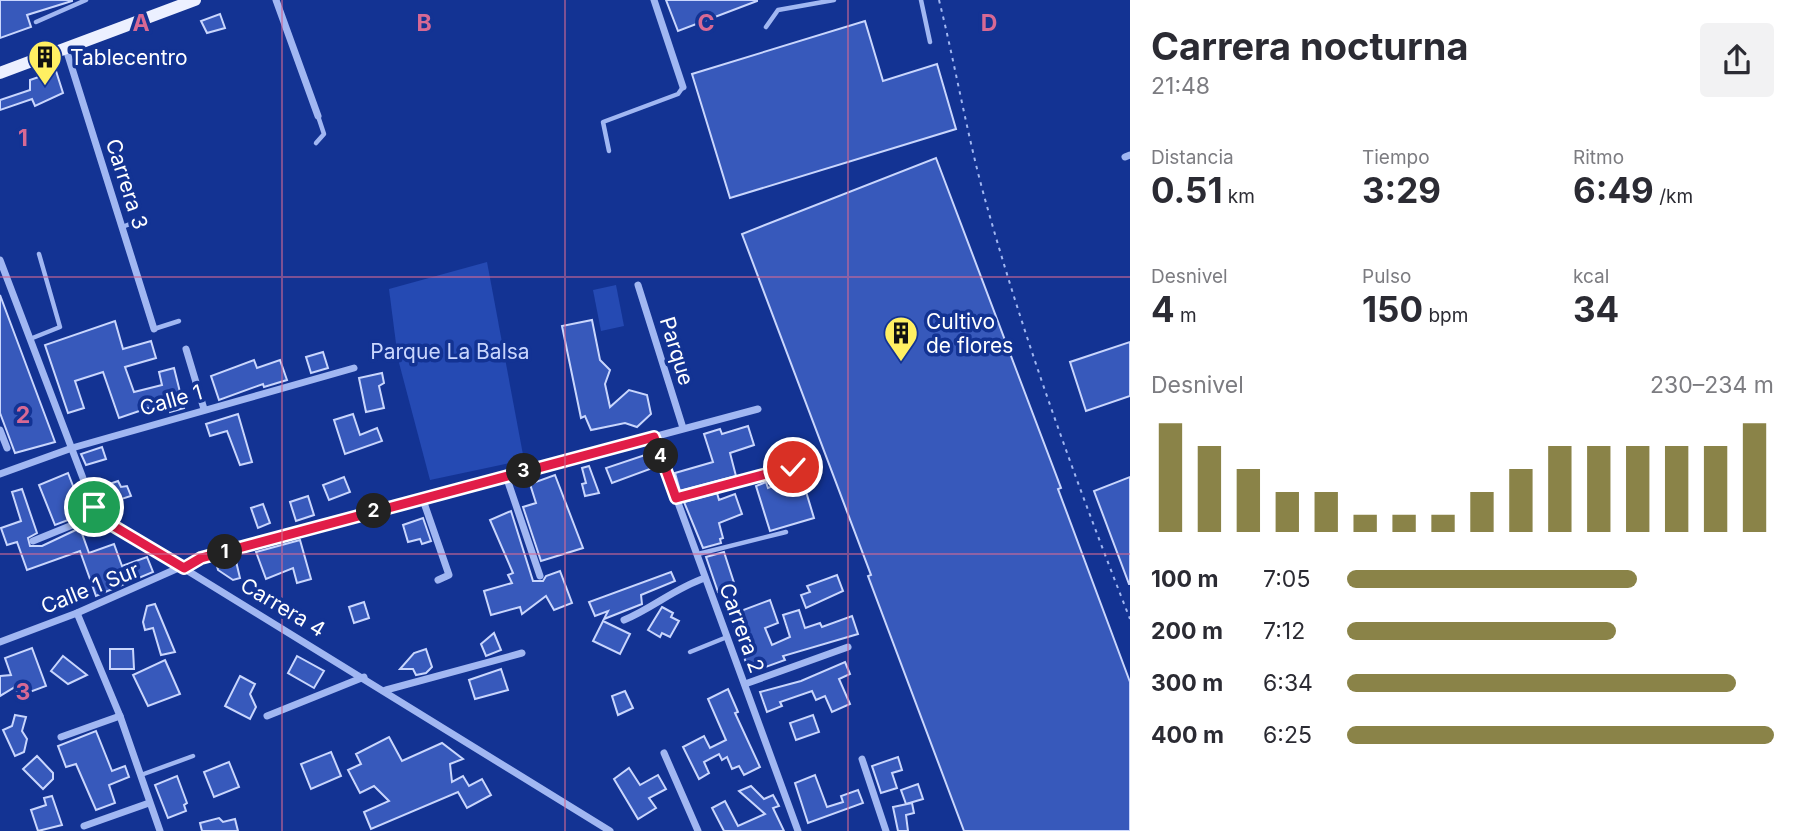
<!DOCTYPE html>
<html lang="es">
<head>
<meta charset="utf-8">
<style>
	:root { --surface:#fff; --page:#f2f2f3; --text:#2b2b33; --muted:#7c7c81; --accent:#8a8348 }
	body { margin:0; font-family:Inter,sans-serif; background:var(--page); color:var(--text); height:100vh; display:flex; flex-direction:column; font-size:26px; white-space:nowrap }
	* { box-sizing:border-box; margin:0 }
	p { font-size:23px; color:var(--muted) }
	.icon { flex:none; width:38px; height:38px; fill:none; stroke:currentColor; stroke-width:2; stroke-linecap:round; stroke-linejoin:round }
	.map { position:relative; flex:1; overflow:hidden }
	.drawer { display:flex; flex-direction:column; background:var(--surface); width:665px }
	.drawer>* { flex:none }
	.pin { position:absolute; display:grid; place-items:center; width:60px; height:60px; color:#fff; margin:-30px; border:4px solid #fff; border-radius:50%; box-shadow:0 2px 7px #0007 }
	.km { position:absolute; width:35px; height:35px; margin:-18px; border-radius:50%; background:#222; color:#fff; font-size:19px; line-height:35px; text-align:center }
	.round { display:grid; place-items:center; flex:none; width:74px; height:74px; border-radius:7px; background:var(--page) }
	.headline { display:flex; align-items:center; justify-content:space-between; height:119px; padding:0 21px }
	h1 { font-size:38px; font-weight:700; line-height:52px }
	.metrics { display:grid; grid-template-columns:repeat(3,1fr); gap:10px; height:119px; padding:7px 21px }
	.metrics div { display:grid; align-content:center }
	.metrics b { font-size:35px; font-weight:700 }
	.metrics small { font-size:19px; font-weight:400 }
	.metrics p { font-size:19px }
	.chart { height:196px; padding:14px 21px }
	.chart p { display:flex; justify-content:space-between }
	.chart svg { width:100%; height:126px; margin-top:7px; stroke:var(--accent); stroke-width:6 }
	ul { padding:0 21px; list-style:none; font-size:23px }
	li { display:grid; grid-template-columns:112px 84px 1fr; align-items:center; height:52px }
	li i { height:18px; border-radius:9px; background:var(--accent) }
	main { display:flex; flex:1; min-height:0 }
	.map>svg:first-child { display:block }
	.green { fill:#254ab3 }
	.building { fill:#3759bb; stroke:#c9d6fd; stroke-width:2 }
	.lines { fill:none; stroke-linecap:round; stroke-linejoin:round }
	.path { stroke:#a1b7f2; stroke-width:2; stroke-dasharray:3.5 5; stroke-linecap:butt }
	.lane { stroke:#a1b7f2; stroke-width:4.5 }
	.street { stroke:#a1b7f2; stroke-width:7 }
	.primary { stroke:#ecf0ff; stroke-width:12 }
	.route-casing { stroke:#fff; stroke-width:14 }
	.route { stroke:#e11d48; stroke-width:9 }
	.grid { fill:none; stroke:#d76994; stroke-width:2; stroke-opacity:0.55 }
	.labels { text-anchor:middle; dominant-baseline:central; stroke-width:7; stroke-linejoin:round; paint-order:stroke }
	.poi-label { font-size:21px; fill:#fff; stroke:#133393; text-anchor:start }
	.street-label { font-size:21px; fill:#fff; stroke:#133393 }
	.park-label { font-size:21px; fill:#c9d6fd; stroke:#133393 }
	.grid-label { font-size:23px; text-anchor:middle; font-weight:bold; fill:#d76994; stroke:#133393; stroke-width:7; stroke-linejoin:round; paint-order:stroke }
</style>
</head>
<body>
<main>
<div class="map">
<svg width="1130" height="831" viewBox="0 0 1130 831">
	<rect width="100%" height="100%" fill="#133393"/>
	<g class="green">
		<path d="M487,262L524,460L430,480L398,359L389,289Z"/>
		<path d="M616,285L624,326L601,331L593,290Z"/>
	</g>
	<g class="building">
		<path d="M0,0H72V1L27,15L31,27L0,38Z"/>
		<path d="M666,0H757V1L678,31Z"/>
		<path d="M220,14L225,28L207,33L201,21Z"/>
		<path d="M865,21L883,81L937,64L956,129L730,198L692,74Z"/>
		<path d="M56,71L63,93L35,106L32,99L0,110V100L30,90V80Z"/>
		<path d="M936,158L1061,488L1058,489L1130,682V831H964L868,576L871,575L742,234Z"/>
		<path d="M0,295L55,442L15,453L0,413Z"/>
		<path d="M592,320L600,360L610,370L605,384L610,407L629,390L647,395L651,414L637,427L625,423L591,430L585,416L581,418L562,326Z"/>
		<path d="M115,321L123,349L151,341L156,358L125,367L134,392L162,385L159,372L174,368L184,408L170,412L168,406L150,411L148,408L119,418L103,372L75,381L84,408L68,413L45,345Z"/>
		<path d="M1130,342V396L1086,411L1070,362Z"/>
		<path d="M323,352L328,368L311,373L306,357Z"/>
		<path d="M254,360L257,368L280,360L287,380L264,387L263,384L219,400L211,376Z"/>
		<path d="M382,373L384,383L379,386L384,408L366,412L359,378Z"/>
		<path d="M238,414L252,462L240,465L227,431L210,436L206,424Z"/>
		<path d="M353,414L360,435L377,428L382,441L345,454L334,420Z"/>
		<path d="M748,426L754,445L730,453L736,476L680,491L675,473L713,462L704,434L720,429L722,434Z"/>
		<path d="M102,447L106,459L86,465L81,454Z"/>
		<path d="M645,455L650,469L612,483L606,468Z"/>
		<path d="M589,466L599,493L585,496L582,484L586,483L582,468Z"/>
		<path d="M68,473L84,514L55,525L39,485Z"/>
		<path d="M555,475L583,548L541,561L523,507L536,503L530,484Z"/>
		<path d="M801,475L814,518L770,531L756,486L766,482L768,488Z"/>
		<path d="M344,477L350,492L329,500L323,485Z"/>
		<path d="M1130,477V584H1129L1094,491Z"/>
		<path d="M118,481L121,487L127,486L131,496L103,505L98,488Z"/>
		<path d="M22,489L37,533L28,538L30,546H42L80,528L89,553L114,544L122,566L147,557L153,572L96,596L80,551L27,570L17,542L7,545L1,528L21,521L12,492Z"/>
		<path d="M717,493L719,500L735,494L742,514L719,523L723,538L720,539L721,543L703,548L684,502Z"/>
		<path d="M308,496L314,515L296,521L290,502Z"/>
		<path d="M263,504L270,523L258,528L251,508Z"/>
		<path d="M511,511L533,581H543L546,576L560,571L572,603L554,610L546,596L522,614L520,607L491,615L484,591L512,583L508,575L513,573L490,520Z"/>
		<path d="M423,518L431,541L422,544L420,539L408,542L403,525Z"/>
		<path d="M300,540L311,579L297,583L293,568L266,579L256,552Z"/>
		<path d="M724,552L735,586L718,592L706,557Z"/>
		<path d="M235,557L240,578L233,580L218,570L216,562Z"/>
		<path d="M671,572L675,581L641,595L642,604L604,619L608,611L595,616L589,602Z"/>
		<path d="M837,575L843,591L806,608L801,595L810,592L807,586Z"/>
		<path d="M770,600L778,623L765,628L772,645L790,637L783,615L799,610L805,628L820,623L822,627L852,616L858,634L783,656L785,660L749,673L743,653L754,649L748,633L739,637L730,615Z"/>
		<path d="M364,602L369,618L354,623L349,607Z"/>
		<path d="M155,604L175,652L161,655L153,628L145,630L143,622L147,606Z"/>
		<path d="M662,607L673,613L671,617L679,621L670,637L662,633L660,637L648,630Z"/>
		<path d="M603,621L630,634L620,654L593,641Z"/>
		<path d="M494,633L501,650L486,656L481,644Z"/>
		<path d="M32,648L46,686L19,696L15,687L0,696V676L11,675L5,658Z"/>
		<path d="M110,649H133L134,669H110Z"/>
		<path d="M426,649L432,667L426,673L416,675L413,669H400L414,653Z"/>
		<path d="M63,656L87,675L68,684L51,671Z"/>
		<path d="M297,656L324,671L314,688L288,673Z"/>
		<path d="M165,660L180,694L148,706L133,675Z"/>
		<path d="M845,662L850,674L839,679L850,704L832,712L825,696L816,700L812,691L780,702L782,706L767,712L760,692L801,681Z"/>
		<path d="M501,669L508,690L475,699L469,680Z"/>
		<path d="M240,676L255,684L250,694L256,707L250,719L225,706Z"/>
		<path d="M728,689L738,712L735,713L760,767L744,775L739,766L732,769L727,757L722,760L719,754L704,762L709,773L699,779L683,747L704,736L710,748L726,740L708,699Z"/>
		<path d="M625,691L633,708L618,715L612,696Z"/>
		<path d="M15,715L26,717L22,731L27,739L24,752L15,756L3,730L12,726Z"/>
		<path d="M813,715L819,732L796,740L790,723Z"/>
		<path d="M96,731L112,771L125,766L129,777L109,785L115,803L96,810L76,764L66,767L58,746Z"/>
		<path d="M389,737L402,761L442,743L463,759L450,764L452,782L463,776L469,786L482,779L491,795L467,808L458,792L371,829L364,812L389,801L374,786L360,793L348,770L361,764L356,754Z"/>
		<path d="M331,752L341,776L311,789L301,764Z"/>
		<path d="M37,756L53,773V779L43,789L23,769Z"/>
		<path d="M898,757L902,770L892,773L897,788L881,793L872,766Z"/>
		<path d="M229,762L239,787L214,797L204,772Z"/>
		<path d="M629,768L640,785L658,775L666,789L649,798L656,808L638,819L614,779Z"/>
		<path d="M815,775L827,807L843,802L841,796L858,790L863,803L808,823L795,783Z"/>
		<path d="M177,776L187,803L184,805L186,811L168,818L155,785Z"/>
		<path d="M918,784L923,799L906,804L901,790Z"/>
		<path d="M751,786L764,799L773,795L779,806L773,808L784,831H724L712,808L725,801L738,826L765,814L739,791Z"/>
		<path d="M52,796L62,825L38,831L31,810L46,805L44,798Z"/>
		<path d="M912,803L914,813L906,815L908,831H898L893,807Z"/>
		<path d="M219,818L223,822L235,819L238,831H202L200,823Z"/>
	</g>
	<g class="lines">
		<path class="path" d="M939,0C955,64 966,129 983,192C1023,337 1075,479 1130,619"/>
		<g class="lane">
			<path d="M921,0L930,42"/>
			<path d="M36,22L86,0"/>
			<path d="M766,27L778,10L834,0"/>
			<path d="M316,143L324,134L318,116"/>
			<path d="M609,151L603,122L678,94L683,87"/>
			<path d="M122,227L146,218"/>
			<path d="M154,329L179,321"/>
			<path d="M30,339L60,327L39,254"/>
			<path d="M698,554L786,532"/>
			<path d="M690,652L727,637"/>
			<path d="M141,775L193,756"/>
		</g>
		<g class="street">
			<path d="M276,0L318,116"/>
			<path d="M654,0L683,87"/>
			<path d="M66,49L154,329"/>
			<path d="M1125,157L1130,155"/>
			<path d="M0,260L97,515L610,831"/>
			<path d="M638,285L683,428"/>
			<path d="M186,349L204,409"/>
			<path d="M0,430L7,448"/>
			<path d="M654,437L798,831"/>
			<path d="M0,474L72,448L354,368"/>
			<path d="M506,476L540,576"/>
			<path d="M422,497L449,575L438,580"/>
			<path d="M676,498L793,467"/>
			<path d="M33,541L97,515"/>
			<path d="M77,613L120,716L160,831"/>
			<path d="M624,620C653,608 675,588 705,578"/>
			<path d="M0,642L77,613L201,558L758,409"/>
			<path d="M745,684L848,647"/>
			<path d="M386,690L522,653"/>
			<path d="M267,716L364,677"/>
			<path d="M61,737L120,716"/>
			<path d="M664,753L698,831"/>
			<path d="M862,759L886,831"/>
			<path d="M84,826L149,803"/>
		</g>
		<path class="primary" d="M0,73L195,0"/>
	</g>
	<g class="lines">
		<g class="route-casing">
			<path id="route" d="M94,507L105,521L184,568L201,558L654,437L676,498L793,467"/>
		</g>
		<use href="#route" class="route"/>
	</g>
	<path class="grid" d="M282,0V831M565,0V831M848,0V831M0,277H1130M0,554H1130"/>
	<defs>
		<g id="building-pin" transform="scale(1.75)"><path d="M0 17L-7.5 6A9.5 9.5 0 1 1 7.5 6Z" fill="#ffef62" stroke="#133393"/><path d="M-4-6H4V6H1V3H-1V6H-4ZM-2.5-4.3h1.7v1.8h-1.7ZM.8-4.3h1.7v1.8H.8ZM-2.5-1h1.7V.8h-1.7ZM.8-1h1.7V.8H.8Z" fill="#111"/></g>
	</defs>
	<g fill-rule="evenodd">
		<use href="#building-pin" x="45" y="57"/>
		<use href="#building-pin" x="901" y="333"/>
	</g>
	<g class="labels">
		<g class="poi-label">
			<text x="70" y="57">Tablecentro</text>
			<text x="926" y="321">Cultivo<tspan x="926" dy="24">de flores</tspan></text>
		</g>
		<g class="street-label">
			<text transform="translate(127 184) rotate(72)">Carrera 3</text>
			<text transform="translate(677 351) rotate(73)">Parque</text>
			<text transform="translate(171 400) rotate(-16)">Calle 1</text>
			<text transform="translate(90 588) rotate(-22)">Calle 1 Sur</text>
			<text transform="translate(283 607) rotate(31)">Carrera 4</text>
			<text transform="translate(742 628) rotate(70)">Carrera 2</text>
		</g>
		<g class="park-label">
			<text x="450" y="351">Parque La Balsa</text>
		</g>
	</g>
	<g class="grid-label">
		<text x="141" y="31">A</text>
		<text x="424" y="31">B</text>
		<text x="706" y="31">C</text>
		<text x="989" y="31">D</text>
		<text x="23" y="146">1</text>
		<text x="23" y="423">2</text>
		<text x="23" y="700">3</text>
	</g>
</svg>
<div class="pin" style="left:94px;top:507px;background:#1e9e55"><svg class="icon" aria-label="arrive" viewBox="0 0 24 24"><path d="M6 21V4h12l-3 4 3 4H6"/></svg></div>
<div class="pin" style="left:793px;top:467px;background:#d93025"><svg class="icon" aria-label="check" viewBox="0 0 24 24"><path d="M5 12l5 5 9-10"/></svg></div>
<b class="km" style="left:225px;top:552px">1</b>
<b class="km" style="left:374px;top:511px">2</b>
<b class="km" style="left:524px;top:471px">3</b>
<b class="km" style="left:661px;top:456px">4</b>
</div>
<section class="drawer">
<div class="headline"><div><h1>Carrera nocturna</h1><p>21:48</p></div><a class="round"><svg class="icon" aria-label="share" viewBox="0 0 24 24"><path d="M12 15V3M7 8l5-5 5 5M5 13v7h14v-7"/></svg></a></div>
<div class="metrics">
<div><p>Distancia</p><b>0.51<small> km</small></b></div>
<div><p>Tiempo</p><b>3:29</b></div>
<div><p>Ritmo</p><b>6:49<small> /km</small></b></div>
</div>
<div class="metrics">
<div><p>Desnivel</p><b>4<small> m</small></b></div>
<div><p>Pulso</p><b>150<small> bpm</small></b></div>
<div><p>kcal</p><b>34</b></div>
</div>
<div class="chart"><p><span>Desnivel</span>230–234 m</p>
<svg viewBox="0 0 160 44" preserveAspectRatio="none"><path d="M5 44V6M15 44V14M25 44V22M35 44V30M45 44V30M55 44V38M65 44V38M75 44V38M85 44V30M95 44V22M105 44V14M115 44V14M125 44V14M135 44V14M145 44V14M155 44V6"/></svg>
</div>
<ul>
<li><b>100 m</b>7:05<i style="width:68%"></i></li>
<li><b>200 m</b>7:12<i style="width:63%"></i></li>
<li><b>300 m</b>6:34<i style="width:91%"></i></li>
<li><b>400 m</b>6:25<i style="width:100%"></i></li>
</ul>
</section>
</main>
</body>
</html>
